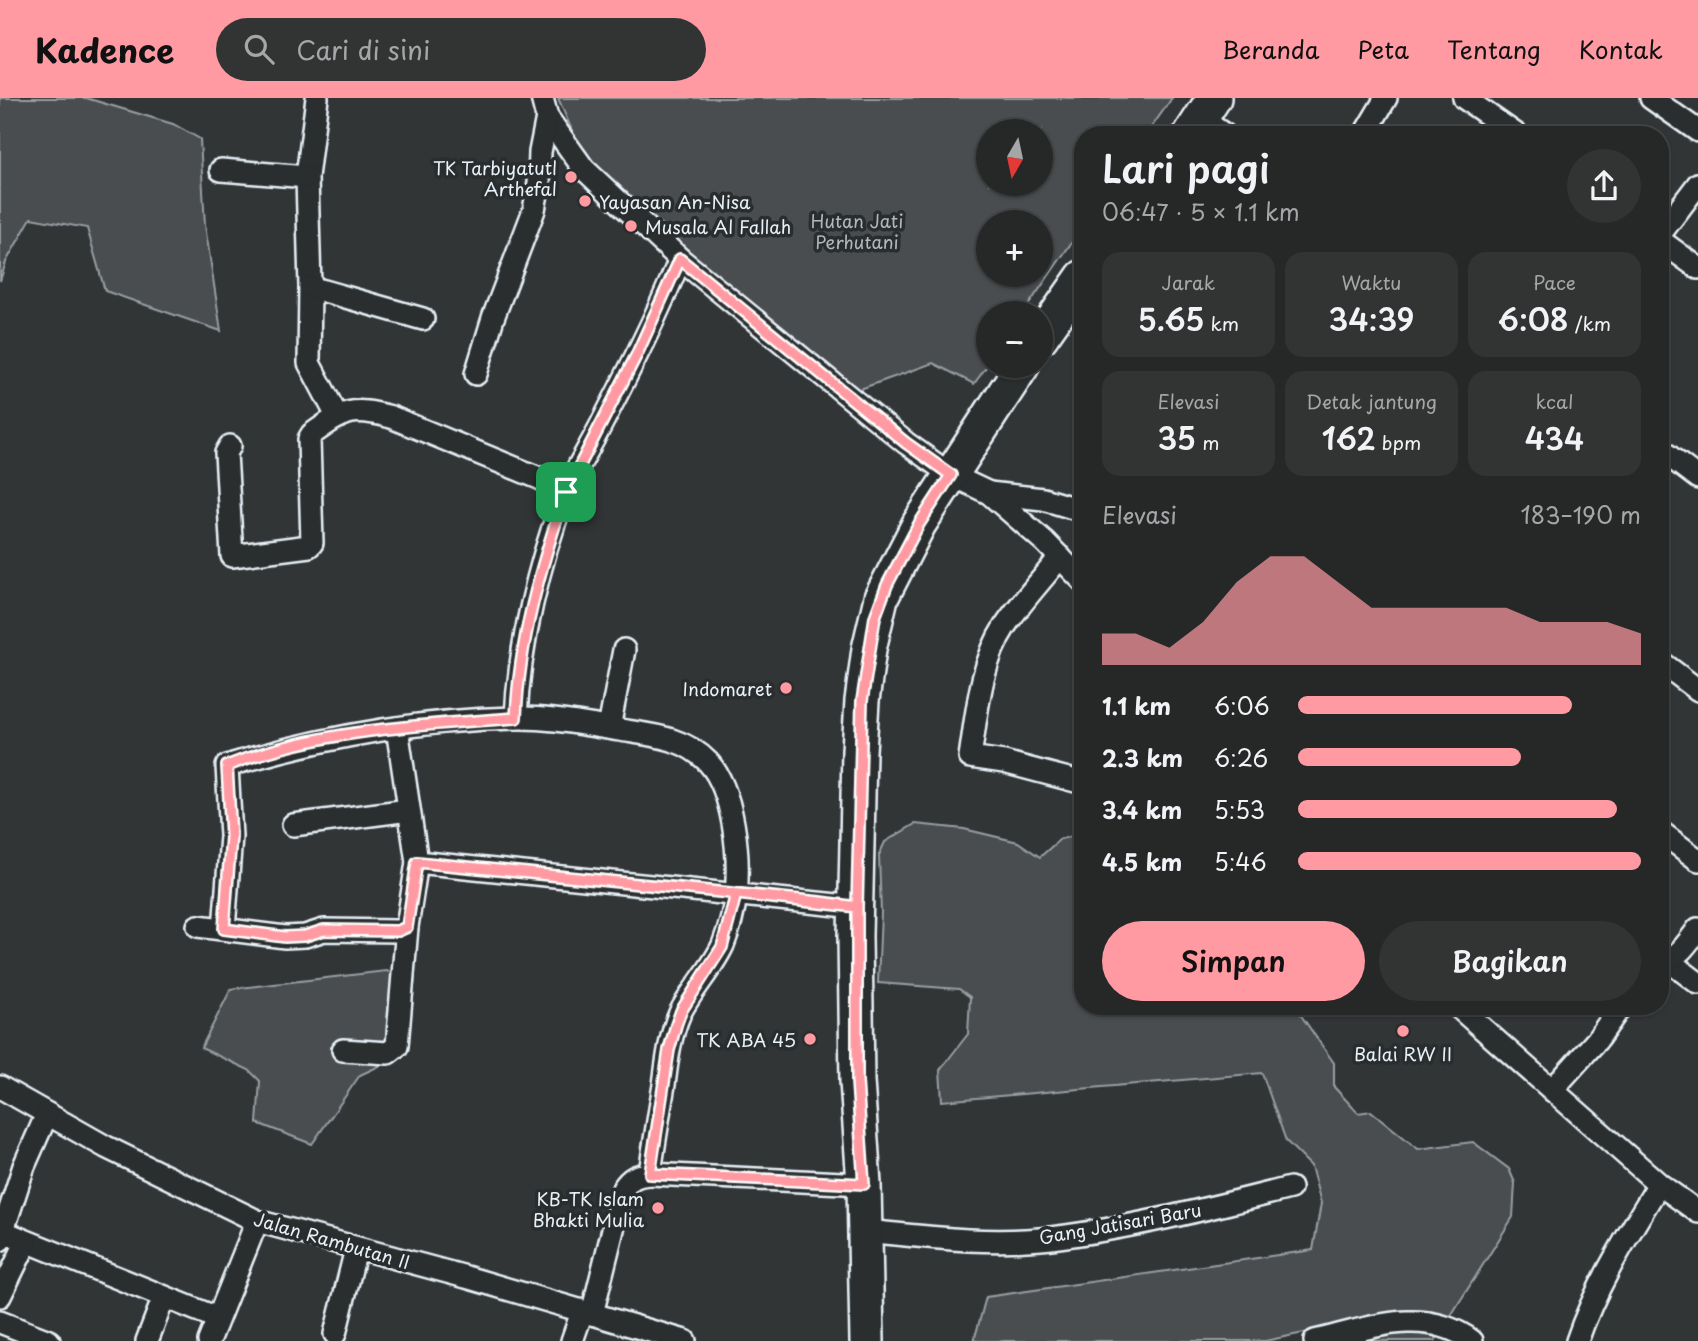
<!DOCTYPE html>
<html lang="id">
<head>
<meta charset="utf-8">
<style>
	:root { --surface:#262828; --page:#323434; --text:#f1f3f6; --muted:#a4a6a8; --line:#424445; --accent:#ff9aa2 }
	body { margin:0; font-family:"Playpen Sans",sans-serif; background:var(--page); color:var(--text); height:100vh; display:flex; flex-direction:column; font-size:26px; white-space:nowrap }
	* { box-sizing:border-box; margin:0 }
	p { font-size:23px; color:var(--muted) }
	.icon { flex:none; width:38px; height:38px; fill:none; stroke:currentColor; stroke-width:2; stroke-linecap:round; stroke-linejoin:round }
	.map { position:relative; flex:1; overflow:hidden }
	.details { position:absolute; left:1074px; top:28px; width:595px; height:889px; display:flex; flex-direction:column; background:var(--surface); border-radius:28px; box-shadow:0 2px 5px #0004,0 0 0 2px var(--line) }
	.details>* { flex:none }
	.needle { width:46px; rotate:189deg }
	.controls { position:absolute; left:976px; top:21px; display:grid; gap:14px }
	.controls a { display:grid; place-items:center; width:77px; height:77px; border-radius:50%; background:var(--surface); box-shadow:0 2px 5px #0004,0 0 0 2px var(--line); font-size:35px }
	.pin { position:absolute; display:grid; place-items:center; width:60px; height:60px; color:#fff; margin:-30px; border-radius:14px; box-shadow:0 4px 10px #0006 }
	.round { display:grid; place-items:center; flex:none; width:74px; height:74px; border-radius:37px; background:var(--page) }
	.overview { display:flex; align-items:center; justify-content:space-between; height:119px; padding:0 28px }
	h1 { font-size:38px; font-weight:600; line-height:52px }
	.figures { display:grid; grid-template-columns:repeat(3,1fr); gap:10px; height:119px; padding:7px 28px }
	.figures div { display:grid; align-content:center; border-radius:18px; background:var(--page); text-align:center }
	.figures b { font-size:30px; font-weight:600 }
	.figures small { font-size:19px; font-weight:400 }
	.figures p { font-size:19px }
	.chart { height:196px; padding:14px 28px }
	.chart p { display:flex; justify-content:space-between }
	.chart svg { width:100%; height:126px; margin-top:7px; fill:var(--accent); opacity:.7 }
	.action { display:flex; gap:14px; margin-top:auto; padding:14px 28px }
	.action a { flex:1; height:80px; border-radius:42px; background:var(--accent); color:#111; font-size:28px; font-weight:600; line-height:80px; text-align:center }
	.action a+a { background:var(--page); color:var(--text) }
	ul { padding:0 28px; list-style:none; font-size:23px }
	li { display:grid; grid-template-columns:112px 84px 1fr; align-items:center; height:52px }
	li i { height:18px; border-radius:9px; background:var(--accent) }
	header { display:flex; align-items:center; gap:42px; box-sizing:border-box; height:98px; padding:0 35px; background:var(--accent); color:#111 }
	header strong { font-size:33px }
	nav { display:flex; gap:38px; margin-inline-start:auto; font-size:24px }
	.search { width:490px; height:63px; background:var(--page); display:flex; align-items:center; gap:18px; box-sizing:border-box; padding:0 24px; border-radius:38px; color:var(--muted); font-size:26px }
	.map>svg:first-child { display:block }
	.green { fill:#494d4f; stroke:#989fa4; stroke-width:2; fill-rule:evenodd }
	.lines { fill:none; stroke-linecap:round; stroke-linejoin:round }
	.minor-casing { stroke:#e8f1f8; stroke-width:26 }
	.primary-casing { stroke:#e8f1f8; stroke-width:38 }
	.minor { stroke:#2a2d2e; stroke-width:21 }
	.primary { stroke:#2a2d2e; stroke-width:33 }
	.route-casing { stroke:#fff; stroke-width:14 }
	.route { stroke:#ff9aa2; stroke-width:9 }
	.poi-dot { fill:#ff9aa2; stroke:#2a2d2e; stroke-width:2.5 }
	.labels { text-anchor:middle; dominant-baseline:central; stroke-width:7; stroke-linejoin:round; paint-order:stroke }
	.poi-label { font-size:18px; fill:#e8f1f8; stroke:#2a2d2e; text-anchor:end }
	.park-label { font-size:18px; fill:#b0b8bd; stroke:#2a2d2e }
	.street-label { font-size:18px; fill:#e8f1f8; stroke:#2a2d2e }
</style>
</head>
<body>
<header>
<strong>Kadence</strong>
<div class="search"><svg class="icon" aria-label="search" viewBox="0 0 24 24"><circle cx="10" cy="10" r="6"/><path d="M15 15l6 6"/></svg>Cari di sini</div>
<nav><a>Beranda</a><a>Peta</a><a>Tentang</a><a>Kontak</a></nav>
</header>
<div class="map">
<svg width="1698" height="1243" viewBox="0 0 1698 1243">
	<rect width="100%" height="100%" fill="#323536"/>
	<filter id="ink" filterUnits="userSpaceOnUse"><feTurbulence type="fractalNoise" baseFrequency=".0143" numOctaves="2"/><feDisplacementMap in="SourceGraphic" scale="14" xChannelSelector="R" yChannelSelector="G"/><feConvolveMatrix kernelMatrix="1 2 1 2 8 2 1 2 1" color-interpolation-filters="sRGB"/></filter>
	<g filter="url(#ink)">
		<g class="green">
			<path d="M0,0H86L173,26L200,41L205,127L221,233L105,193L87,130L31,120L6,164L0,183Z"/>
			<path d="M558,0H1172L1146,37H1083V128L1023,215H989V265L974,286L933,265L846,296L589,72ZM989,33H1041V86H989ZM989,124H1041V177H989Z"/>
			<path d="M915,726L964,731L1018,744L1040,759L1060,741L1083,736V908H1287L1300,916L1334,965V989L1358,1015L1371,1013L1418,1051L1473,1044L1509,1071L1515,1085L1513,1119L1435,1243H1345L1347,1226L1265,1243H974L986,1199L1313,1152L1321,1105L1311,1068L1286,1043L1262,975L942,1003L940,972L968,936L970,899L959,891L878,885L881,815L879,757L885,744Z"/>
			<path d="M386,873L415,880L407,955L360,977L312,1046L257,1025L260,983L249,972L201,950L231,891Z"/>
		</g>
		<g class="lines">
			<g class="minor-casing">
				<g id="minor">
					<path d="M317,0L307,79L310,189L309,265L337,318"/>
					<path d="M542,0L547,19L584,71L680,161L906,345L951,377L989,395L1045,444L1083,483"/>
					<path d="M1464,0L1517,37"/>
					<path d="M1651,0L1698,33"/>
					<path d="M1202,21L1225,37"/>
					<path d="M1364,37L1386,0"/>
					<path d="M221,72L307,79"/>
					<path d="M1661,135L1698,86"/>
					<path d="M1661,143L1698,170"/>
					<path d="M310,189L423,221"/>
					<path d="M476,276L493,220L534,112L539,85L540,54L547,19"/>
					<path d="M230,348L226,355L232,458L309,448L312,445L309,341L312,336C345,313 350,308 391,319L539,380L566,394"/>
					<path d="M1661,352L1698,380"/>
					<path d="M989,395L1043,401L1083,413"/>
					<path d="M1060,459C1042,482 1021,504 1005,528C980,566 977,615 970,659L1004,664L1083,685"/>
					<path d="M1661,564L1698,592"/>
					<path d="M516,620C519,547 539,464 565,396C575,372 590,349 602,325C630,271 657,218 680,161"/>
					<path d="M397,630L417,764L857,809"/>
					<path d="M609,630L624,552"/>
					<path d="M293,727L409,712"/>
					<path d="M1661,734L1698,762"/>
					<path d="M198,828L285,839L305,838L324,832L398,833L407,829L417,764"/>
					<path d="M224,831L231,738L227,668L233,666C324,639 419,622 515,620C550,619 586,627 620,632C652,637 684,639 708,664C734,692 740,759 736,796C734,812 729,832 723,847C712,871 692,891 680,915C670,937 667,963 664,987C659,1016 654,1046 650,1076C636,1077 630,1080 623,1091L592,1216"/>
					<path d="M1661,857L1698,885"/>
					<path d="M1661,863C1678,861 1688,844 1698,831"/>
					<path d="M1457,908L1659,1086L1698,1114"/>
					<path d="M343,952L388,955L397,948L407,829"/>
					<path d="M0,989L106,1049L257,1123L466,1179L685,1243"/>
					<path d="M1552,992L1597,942L1621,908"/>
					<path d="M650,1076L864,1086"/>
					<path d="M865,1133C926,1139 989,1147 1051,1140C1131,1130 1211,1110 1290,1090"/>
					<path d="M4,1134L217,1220"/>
					<path d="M0,1142L24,1068L47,1016"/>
					<path d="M0,1198L26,1145"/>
					<path d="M0,1224L49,1243"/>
					<path d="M335,1236L356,1151"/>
					<path d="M147,1243L164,1199"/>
					<path d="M209,1243L257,1123"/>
					<path d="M572,1243L582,1214"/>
					<path d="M1315,1243C1366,1231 1425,1207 1472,1243"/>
					<path d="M1577,1243C1596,1187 1628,1137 1659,1086"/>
				</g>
			</g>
			<g class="primary-casing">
				<g id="primary">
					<path d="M1190,37L1214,0"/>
					<path d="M1041,239L1083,179"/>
					<path d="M867,1243L864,1086L857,983L855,838L859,653L862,603L869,551L881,500L919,426L1022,268"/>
				</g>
			</g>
			<use href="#minor" class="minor"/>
			<use href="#primary" class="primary"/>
		</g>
	</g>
	<g class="lines" filter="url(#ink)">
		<g class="route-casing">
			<path id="route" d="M566,394C541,467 519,542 516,620C423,627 314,632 227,668L231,738L224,831L285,839L305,838L324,832L398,833L407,829L417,764L821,804L857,809V983L864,1086L650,1076L669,952L676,927L681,913L722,849L736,796L857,809L862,603L875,519L887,487L919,426L951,377L906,345L680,161L636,258L566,394"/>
		</g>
		<use href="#route" class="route"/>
	</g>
	<g class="poi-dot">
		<circle cx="571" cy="79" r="7"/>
		<circle cx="585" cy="103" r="7"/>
		<circle cx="631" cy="128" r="7"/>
		<circle cx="786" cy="590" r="7"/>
		<circle cx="1403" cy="933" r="7"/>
		<circle cx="810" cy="941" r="7"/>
		<circle cx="658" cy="1110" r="7"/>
	</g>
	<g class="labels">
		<g class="poi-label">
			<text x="557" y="69">TK Tarbiyatutl<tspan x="557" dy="21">Arthefal</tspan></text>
			<text x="599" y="103" text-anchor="start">Yayasan An-Nisa</text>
			<text x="645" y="128" text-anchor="start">Musala Al Fallah</text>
			<text x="772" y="590">Indomaret</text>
			<text x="796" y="941">TK ABA 45</text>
			<text x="1403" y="955" text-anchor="middle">Balai RW II</text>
			<text x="644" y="1100">KB-TK Islam<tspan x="644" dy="21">Bhakti Mulia</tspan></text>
		</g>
		<g class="park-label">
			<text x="857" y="122">Hutan Jati<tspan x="857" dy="21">Perhutani</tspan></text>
		</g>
		<g class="street-label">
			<text transform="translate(1120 1125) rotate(-10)">Gang Jatisari Baru</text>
			<text transform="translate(332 1142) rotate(16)">Jalan Rambutan II</text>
		</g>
	</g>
</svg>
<div class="controls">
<a><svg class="needle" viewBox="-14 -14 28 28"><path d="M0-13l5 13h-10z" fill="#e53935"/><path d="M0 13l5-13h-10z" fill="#a4a6a8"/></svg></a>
<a>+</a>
<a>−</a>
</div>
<div class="pin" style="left:566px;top:394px;background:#1e9e55"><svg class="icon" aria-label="arrive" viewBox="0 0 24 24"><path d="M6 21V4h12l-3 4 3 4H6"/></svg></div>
<section class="details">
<div class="overview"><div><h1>Lari pagi</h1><p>06:47 · 5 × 1.1 km</p></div><a class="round"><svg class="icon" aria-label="share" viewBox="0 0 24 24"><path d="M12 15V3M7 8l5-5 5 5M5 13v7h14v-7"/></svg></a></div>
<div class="figures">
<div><p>Jarak</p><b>5.65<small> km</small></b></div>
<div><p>Waktu</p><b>34:39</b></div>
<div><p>Pace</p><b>6:08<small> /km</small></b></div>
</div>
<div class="figures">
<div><p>Elevasi</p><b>35<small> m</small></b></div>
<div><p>Detak jantung</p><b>162<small> bpm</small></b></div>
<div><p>kcal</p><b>434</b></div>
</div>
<div class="chart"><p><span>Elevasi</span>183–190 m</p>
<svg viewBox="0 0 160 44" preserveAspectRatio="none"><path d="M0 44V33L10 33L20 38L30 29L40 15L50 6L60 6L70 15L80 24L90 24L100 24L110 24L120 24L130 29L140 29L150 29L160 33V44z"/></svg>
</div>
<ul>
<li><b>1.1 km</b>6:06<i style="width:80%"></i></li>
<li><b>2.3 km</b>6:26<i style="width:65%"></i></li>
<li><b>3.4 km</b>5:53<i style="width:93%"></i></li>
<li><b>4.5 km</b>5:46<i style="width:100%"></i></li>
</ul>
<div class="action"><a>Simpan</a><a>Bagikan</a></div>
</section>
</div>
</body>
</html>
